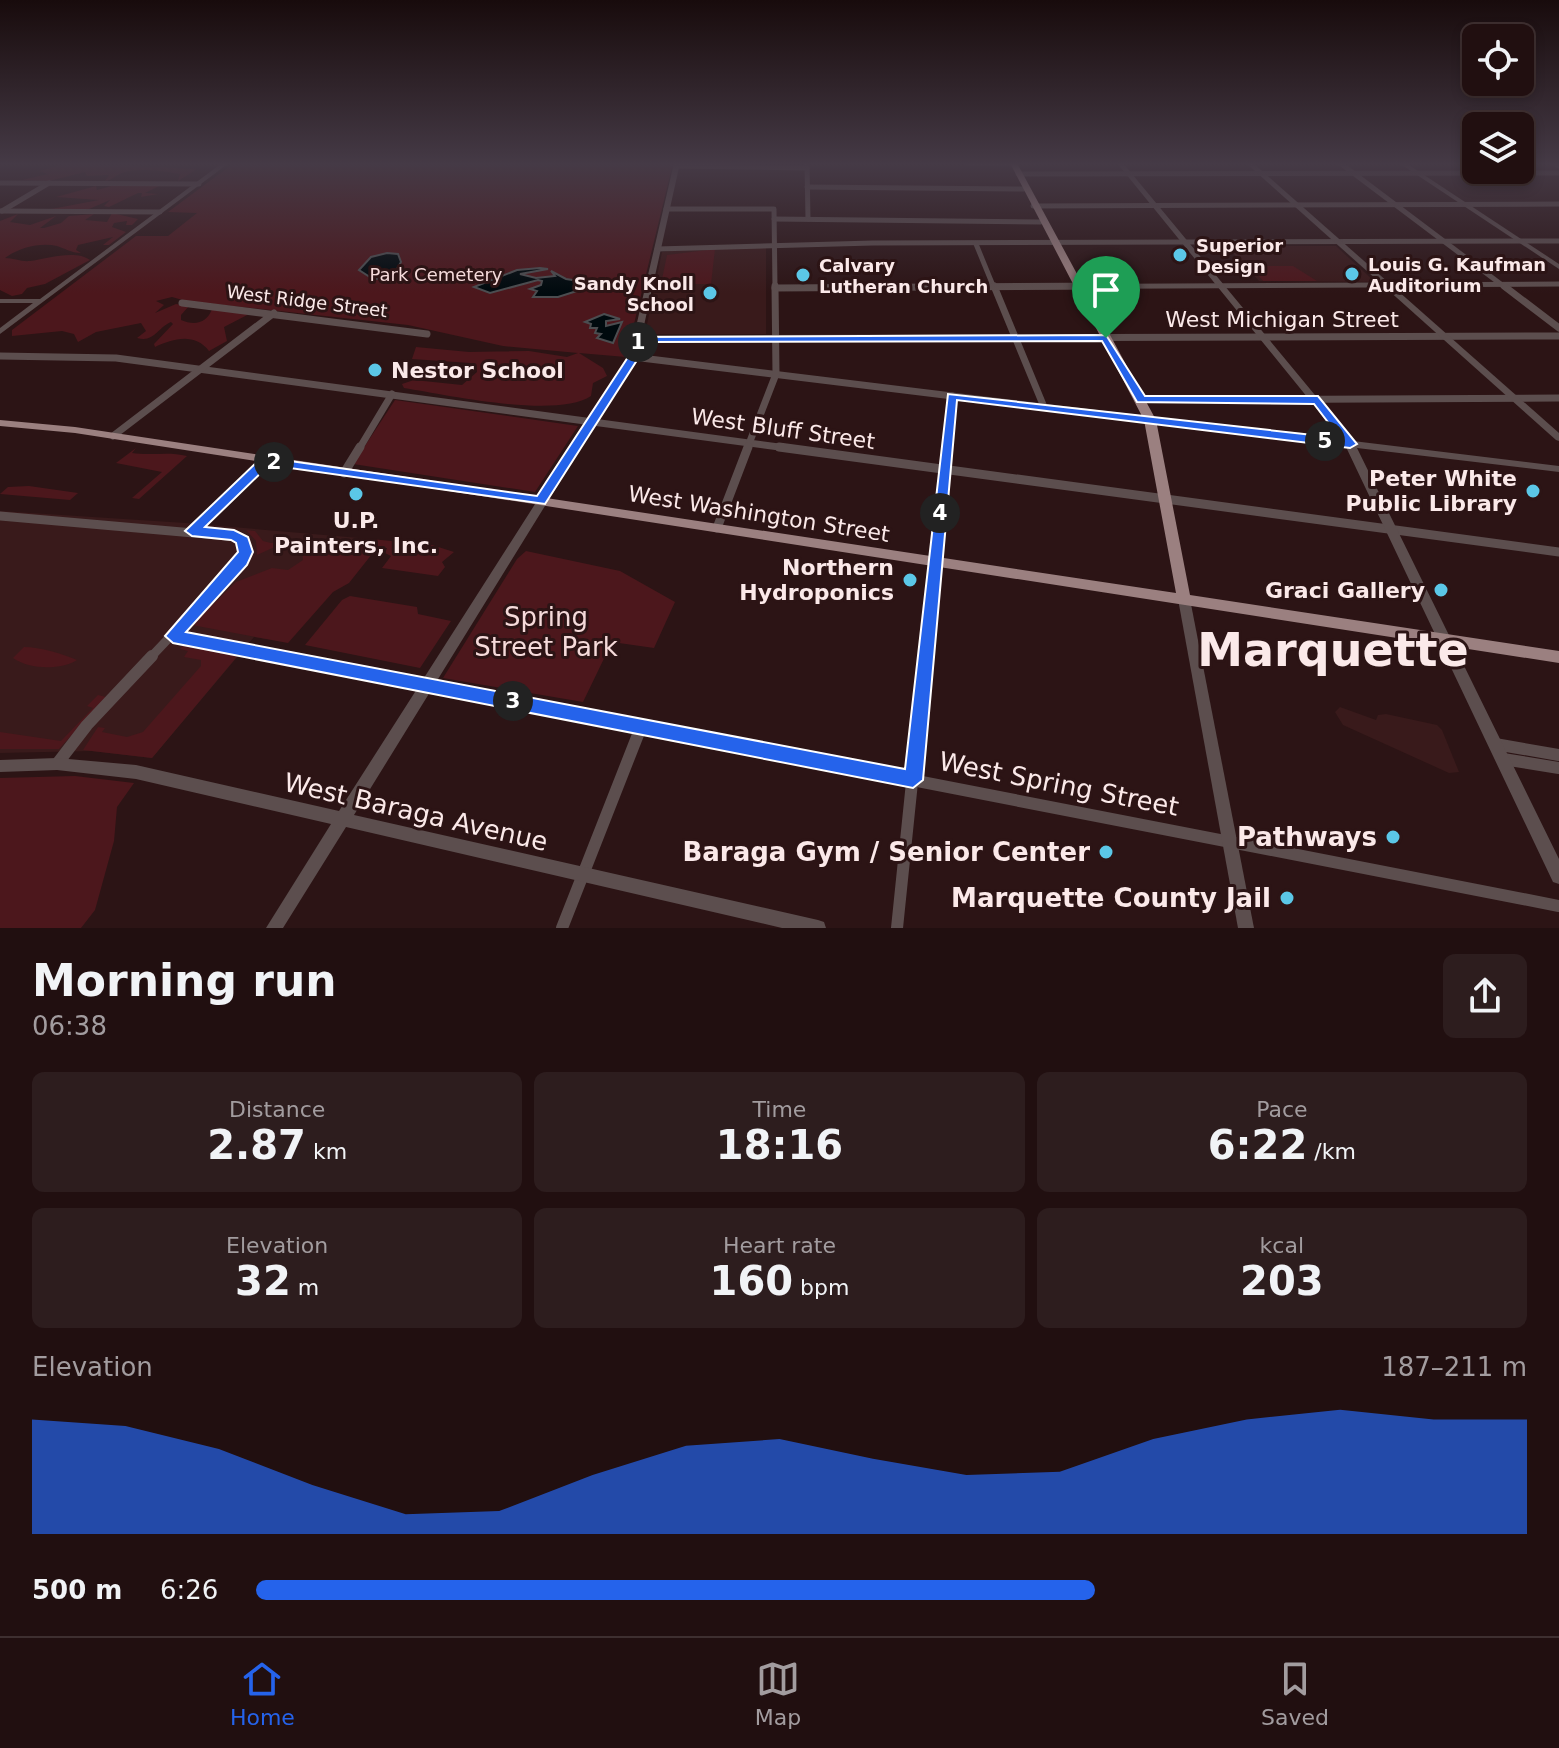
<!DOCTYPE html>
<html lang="en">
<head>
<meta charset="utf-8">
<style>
	:root { --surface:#210f10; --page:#2d1d1e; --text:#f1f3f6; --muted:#a29c9f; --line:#3e2f30; --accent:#2563eb }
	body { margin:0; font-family:"DejaVu Sans",sans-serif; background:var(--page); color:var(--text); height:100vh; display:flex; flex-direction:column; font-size:30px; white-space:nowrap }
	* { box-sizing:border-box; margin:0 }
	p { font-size:26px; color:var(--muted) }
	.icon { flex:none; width:44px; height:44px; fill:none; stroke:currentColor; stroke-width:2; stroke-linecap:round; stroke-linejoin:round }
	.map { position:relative; height:928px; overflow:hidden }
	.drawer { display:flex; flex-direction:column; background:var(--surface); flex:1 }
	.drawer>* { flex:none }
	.controls { position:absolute; left:1462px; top:24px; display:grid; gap:16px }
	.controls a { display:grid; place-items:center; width:72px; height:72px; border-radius:12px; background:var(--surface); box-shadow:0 4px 12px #0003,0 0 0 2px var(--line); font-size:40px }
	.pin { position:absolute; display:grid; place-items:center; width:68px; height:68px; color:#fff; margin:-82px -34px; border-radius:50% 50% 50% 0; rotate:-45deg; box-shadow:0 0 8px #0007 }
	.pin .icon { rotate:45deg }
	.km { position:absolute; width:40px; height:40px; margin:-20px; border-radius:50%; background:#222; color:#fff; font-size:22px; line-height:40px; text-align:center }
	.round { display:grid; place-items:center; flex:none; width:84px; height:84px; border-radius:12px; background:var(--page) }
	.overview { display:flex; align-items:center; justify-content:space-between; height:136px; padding:0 32px }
	h1 { font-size:44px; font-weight:800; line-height:60px }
	.metrics { display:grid; grid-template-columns:repeat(3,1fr); gap:12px; height:136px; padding:8px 32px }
	.metrics div { display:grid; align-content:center; border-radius:12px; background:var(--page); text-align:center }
	.metrics b { font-size:40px; font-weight:800 }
	.metrics small { font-size:22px; font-weight:400 }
	.metrics p { font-size:22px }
	.chart { height:224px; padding:16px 32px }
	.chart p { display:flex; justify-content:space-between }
	.chart svg { width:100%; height:144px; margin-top:8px; fill:var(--accent); opacity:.7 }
	ul { padding:0 32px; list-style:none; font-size:26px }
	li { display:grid; grid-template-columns:128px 96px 1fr; align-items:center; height:60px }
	li i { height:20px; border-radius:10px; background:var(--accent) }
	.dock { display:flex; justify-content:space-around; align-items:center; height:112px; border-top:2px solid var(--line); background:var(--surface); font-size:22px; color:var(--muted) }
	.dock a { display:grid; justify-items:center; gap:4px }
	.dock .current { color:var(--accent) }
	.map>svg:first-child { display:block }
	.built { fill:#391a1b }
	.green { fill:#4c171c }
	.water { fill:#000a0e; stroke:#4b4d50; stroke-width:2 }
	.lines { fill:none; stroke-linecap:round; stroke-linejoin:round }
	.minor-far3 { stroke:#5c4e4e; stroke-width:5 }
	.minor-far2 { stroke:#5c4e4e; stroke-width:7 }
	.minor-far1 { stroke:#5c4e4e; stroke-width:9 }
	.minor { stroke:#5c4e4e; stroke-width:12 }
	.tertiary { fill:#5c4e4e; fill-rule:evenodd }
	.primary { fill:#9b8080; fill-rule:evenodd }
	.route { fill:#2563eb; stroke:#fff; stroke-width:2; fill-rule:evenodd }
	.poi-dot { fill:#5bc7e7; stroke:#2c1415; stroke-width:3 }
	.labels { text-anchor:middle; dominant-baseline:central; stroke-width:6; stroke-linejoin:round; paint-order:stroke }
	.far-poi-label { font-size:18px; font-weight:bold; fill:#fbe9e9; stroke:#2c1415; text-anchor:start }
	.far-park-label { font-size:18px; fill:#f5dada; stroke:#2c1415 }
	.far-street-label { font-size:18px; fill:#fbe9e9; stroke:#2c1415 }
	.street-label { font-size:22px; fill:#fbe9e9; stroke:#2c1415 }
	.poi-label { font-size:22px; font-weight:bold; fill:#fbe9e9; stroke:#2c1415; text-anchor:end }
	.near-park-label { font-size:26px; fill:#f5dada; stroke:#2c1415 }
	.near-street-label { font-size:26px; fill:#fbe9e9; stroke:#2c1415 }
	.near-poi-label { font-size:26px; font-weight:bold; fill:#fbe9e9; stroke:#2c1415; text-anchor:end }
	.near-town-label { font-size:46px; font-weight:bold; fill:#fbe9e9; stroke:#2c1415 }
</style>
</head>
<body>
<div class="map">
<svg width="1559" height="928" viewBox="0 0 1559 928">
	<rect width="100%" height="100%" fill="#2c1415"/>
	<g class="built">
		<path d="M1226,246H1336L1375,282L1259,281Z"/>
		<path d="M708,247H766V334H645L662,252Z"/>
		<path d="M0,511L186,523L371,539L287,642L254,637L152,758L92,751L0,753Z"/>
		<path d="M1340,707L1376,720L1378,715L1386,714L1437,725L1442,730L1459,772L1449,773L1343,725L1335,712Z"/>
	</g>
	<g class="green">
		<path d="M68,163L197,169L178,181L180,174C164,171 137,167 122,173C114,176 113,180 105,181L109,175L87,176L85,172L49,181L22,180L48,174L39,171Z"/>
		<path d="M234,163H673L626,357L579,353L603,368L607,376L593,383L591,396C557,419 447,395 404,388L402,384L414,380L462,385L477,372L476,365L470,363L412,359L416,347L469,352L529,351L567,357L578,353L503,346L408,325L186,301L172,297L156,301L164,305L155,313L176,304L189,306L181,315V320C195,326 207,323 212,309L251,313L224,327L227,341L209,351C194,332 173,339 155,347L154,344L173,324L171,322C157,328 154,343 137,338L146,331L141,323L96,332L78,342L74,334L62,331L12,336V330L136,236H168L197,213L168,212Z"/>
		<path d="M115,185L159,186L145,193L158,194L141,197L142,193H138L109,207L104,206L110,200L89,209L46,210L99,200L56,197L96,186L97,190Z"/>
		<path d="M112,213L138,219L132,225H126L127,221L114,223L112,227L126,232L109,245H103L113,237L78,245L76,250L81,253C71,253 64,248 57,246C40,242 18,248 5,258C13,258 22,262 30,261C46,259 75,249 90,260L45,284L27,288L22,294L12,296L0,290V221L18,214L10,222L30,225L56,216L40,228H44L61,223L69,216L94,214L85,220L107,222Z"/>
		<path d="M715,249L711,284H661L667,255Z"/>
		<path d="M1250,266H1293L1317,281H1263L1258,275H1267V272H1255Z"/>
		<path d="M395,400L578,426L535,492L353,464Z"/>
		<path d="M136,448L132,453C152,456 168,451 187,456L139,499L132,498L162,472L116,463Z"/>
		<path d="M29,486L78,493L70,500L0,494L8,487Z"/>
		<path d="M246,530L255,531L263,541L271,543L309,539L324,545L364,547L371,539L432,545L454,552L442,562L445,567L438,576L382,568L391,556L385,553L387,548L376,549L349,583L333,592L288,643L192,625L236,582L272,568L288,570L303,560L302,552L279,545L257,555L256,541Z"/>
		<path d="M526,551L620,571L675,602L654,648L612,642L583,702L443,678L517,559Z"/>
		<path d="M350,596L417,607L418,614L451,621L420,668L305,645L342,600Z"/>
		<path d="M185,643L240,653L152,758L83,750L98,727L105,728L102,732L127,737L143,732L201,666V660L184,657L188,651L180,649Z"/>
		<path d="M24,647C40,647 63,654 77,660C61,670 30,670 13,658Z"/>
		<path d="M98,695L106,697L59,749H0V732L61,741L93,708L87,706Z"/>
		<path d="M75,776L134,783L117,807L114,841L95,910L81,928H0V778Z"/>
	</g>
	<g class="water">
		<path d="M387,253L398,254L401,262L392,278L373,279L359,270L371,257Z"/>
		<path d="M540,268L548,269L520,274L536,278L555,276L551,271L566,279L599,284L558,297H533L537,291L530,289L541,285L542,281L538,280L490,293L474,287L517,270Z"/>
		<path d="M604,314L620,319L606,321V326L622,322L613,343L597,338L601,334L595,333L597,328H590L591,324L585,322Z"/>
	</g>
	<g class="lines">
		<g class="minor-far3">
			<path d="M968,163L1013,164"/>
			<path d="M1340,163L1506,288"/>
			<path d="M1554,163L1559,166"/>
			<path d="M807,164L808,219"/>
			<path d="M676,166L807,168"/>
			<path d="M1018,174L1559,173"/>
			<path d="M0,183L199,184"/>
			<path d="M807,187L1024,189"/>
			<path d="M1033,206L1559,204"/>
			<path d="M666,209H774L775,288"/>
			<path d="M0,211L160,212"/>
			<path d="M2,211L49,183"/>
			<path d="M774,219L1041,222"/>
			<path d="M976,244L994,288"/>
			<path d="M657,249L873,243L1559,241"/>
			<path d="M775,288L1559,284"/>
		</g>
		<g class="minor-far2">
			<path d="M994,286L1044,407"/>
			<path d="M1504,286L1559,328"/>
			<path d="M775,288L1117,286"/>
			<path d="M182,303L427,334"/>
			<path d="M639,339L1559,336"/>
			<path d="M0,356L116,358L794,449"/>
			<path d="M633,357L1150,420"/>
			<path d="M1141,400L1559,398"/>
			<path d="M113,436L274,313"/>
			<path d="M359,449L392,394"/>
			<path d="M747,449L776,374L775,286"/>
			<path d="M947,449L952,396"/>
		</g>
		<g class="minor-far1">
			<path d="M779,447L1559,552"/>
			<path d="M344,473L360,447"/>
			<path d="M0,516L239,537L245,544L241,562L150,658"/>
			<path d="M717,528L748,447"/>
			<path d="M192,531L267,460"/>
			<path d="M173,636L286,658"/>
			<path d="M925,658L947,447"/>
		</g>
		<g class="minor">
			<path d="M275,656L1559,906"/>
			<path d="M1495,744L1559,755"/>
			<path d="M1503,759L1559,768"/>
			<path d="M57,764L87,725L152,656"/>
			<path d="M562,928L641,727"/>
			<path d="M897,928L925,656"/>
		</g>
		<g class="tertiary">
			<path d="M222,163H229L0,334V328L33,303H0V299H40Z"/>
			<path d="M674,163H680L637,357L354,815L818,920L824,922L826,928H782L346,827L283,928H266L331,824L136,779L57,770L0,772V760L57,758L136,765L339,811L629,357Z"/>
			<path d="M1117,163H1123L1353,441L1559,466V472L1357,448L1559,859V884L1553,882L1346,447L1150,423L1145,420L1150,417L1342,440Z"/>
			<path d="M1246,163H1253L1559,433V441L1556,440Z"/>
			<path d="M1399,163H1406L1559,264V269Z"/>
			<path d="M1184,594L1188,596L1190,599L1254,928H1238L1178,599L1180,596Z"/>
		</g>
		<path class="primary" d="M1010,163H1017L1156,420L1190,595L1559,651V663L75,433L0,426V420L75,427L1176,593L1144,420Z"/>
	</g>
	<linearGradient id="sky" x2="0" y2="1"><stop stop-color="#180b0c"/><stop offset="0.56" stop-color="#453a46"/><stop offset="1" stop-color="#453a46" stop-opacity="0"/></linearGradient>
	<rect width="1559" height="293" fill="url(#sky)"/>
	<path class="route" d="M1106,335L1145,396H1318L1357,444L1350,448L957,400L923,780L913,788L173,643L165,636L238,552L236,543L231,540L192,536L185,531L262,457L537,496L628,357L635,337ZM1102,341L1137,402L1314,404L1340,438L948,394L905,769L186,632L247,565L253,552L248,537L234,530L205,527L269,465L545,504L639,357L643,342Z"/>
	<g class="poi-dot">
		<circle cx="1180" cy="255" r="8"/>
		<circle cx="1352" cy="274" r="8"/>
		<circle cx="803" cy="275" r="8"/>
		<circle cx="710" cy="293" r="8"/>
		<circle cx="375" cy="370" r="8"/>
		<circle cx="1533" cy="491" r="8"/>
		<circle cx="356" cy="494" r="8"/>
		<circle cx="910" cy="580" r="8"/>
		<circle cx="1441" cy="590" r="8"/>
		<circle cx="1393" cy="837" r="8"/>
		<circle cx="1106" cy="852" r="8"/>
		<circle cx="1287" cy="898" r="8"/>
	</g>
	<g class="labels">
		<g class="far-poi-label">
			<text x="1196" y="245">Superior<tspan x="1196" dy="21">Design</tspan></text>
			<text x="1368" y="264">Louis G. Kaufman<tspan x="1368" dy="21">Auditorium</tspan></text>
			<text x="819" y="265">Calvary<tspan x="819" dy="21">Lutheran Church</tspan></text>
			<text x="694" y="283" text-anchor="end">Sandy Knoll<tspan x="694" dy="21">School</tspan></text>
		</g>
		<g class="far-park-label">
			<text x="436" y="274">Park Cemetery</text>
		</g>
		<g class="far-street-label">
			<text transform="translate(307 301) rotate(7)">West Ridge Street</text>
		</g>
		<g class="street-label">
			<text x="1282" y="319">West Michigan Street</text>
			<text transform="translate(783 429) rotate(8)">West Bluff Street</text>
			<text transform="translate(759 514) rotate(9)">West Washington Street</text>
		</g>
		<g class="poi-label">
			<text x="391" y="370" text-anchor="start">Nestor School</text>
			<text x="1517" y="478">Peter White<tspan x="1517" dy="25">Public Library</tspan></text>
			<text x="356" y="520" text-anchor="middle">U.P.<tspan x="356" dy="25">Painters, Inc.</tspan></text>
			<text x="894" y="567">Northern<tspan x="894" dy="25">Hydroponics</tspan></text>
			<text x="1425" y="590">Graci Gallery</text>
		</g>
		<g class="near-park-label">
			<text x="546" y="617">Spring<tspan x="546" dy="30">Street Park</tspan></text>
		</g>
		<g class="near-street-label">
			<text transform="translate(1059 784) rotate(11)">West Spring Street</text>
			<text transform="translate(416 812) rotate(13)">West Baraga Avenue</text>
		</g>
		<g class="near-poi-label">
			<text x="1377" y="837">Pathways</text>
			<text x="1090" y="852">Baraga Gym / Senior Center</text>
			<text x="1271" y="898">Marquette County Jail</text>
		</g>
		<g class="near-town-label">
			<text x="1333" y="650">Marquette</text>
		</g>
	</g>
</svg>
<div class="controls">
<a><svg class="icon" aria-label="locate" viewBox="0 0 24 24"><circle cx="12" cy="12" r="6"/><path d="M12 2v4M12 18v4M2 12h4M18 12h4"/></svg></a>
<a><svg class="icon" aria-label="layers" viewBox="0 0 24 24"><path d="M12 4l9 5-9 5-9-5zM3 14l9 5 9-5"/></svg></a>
</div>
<div class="pin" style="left:1106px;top:338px;background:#1e9e55"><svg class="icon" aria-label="arrive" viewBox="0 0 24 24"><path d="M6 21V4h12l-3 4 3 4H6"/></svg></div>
<b class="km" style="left:638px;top:342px">1</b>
<b class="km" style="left:274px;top:462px">2</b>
<b class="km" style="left:513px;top:701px">3</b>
<b class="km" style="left:940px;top:513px">4</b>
<b class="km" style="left:1325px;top:441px">5</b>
</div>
<section class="drawer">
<div class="overview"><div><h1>Morning run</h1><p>06:38</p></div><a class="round"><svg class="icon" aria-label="share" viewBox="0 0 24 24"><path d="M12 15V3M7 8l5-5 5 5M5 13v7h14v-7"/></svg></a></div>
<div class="metrics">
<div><p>Distance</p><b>2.87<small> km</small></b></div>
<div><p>Time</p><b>18:16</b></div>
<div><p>Pace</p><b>6:22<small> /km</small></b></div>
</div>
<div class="metrics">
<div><p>Elevation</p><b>32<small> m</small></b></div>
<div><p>Heart rate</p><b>160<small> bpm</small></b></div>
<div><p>kcal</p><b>203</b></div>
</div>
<div class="chart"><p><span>Elevation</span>187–211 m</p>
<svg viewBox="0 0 160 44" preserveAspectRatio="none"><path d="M0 44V9L10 11L20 18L30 29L40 38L50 37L60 26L70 17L80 15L90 21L100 26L110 25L120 15L130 9L140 6L150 9L160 9V44z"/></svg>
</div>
<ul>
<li><b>500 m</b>6:26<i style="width:66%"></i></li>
</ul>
</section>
<nav class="dock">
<a class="current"><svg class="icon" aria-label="home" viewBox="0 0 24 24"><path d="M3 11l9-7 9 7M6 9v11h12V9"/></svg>Home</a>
<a><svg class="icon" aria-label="map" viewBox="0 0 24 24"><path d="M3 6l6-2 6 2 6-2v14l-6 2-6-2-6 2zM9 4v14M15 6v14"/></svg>Map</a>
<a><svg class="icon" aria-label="saved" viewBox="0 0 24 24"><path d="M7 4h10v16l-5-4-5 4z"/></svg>Saved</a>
</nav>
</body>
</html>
